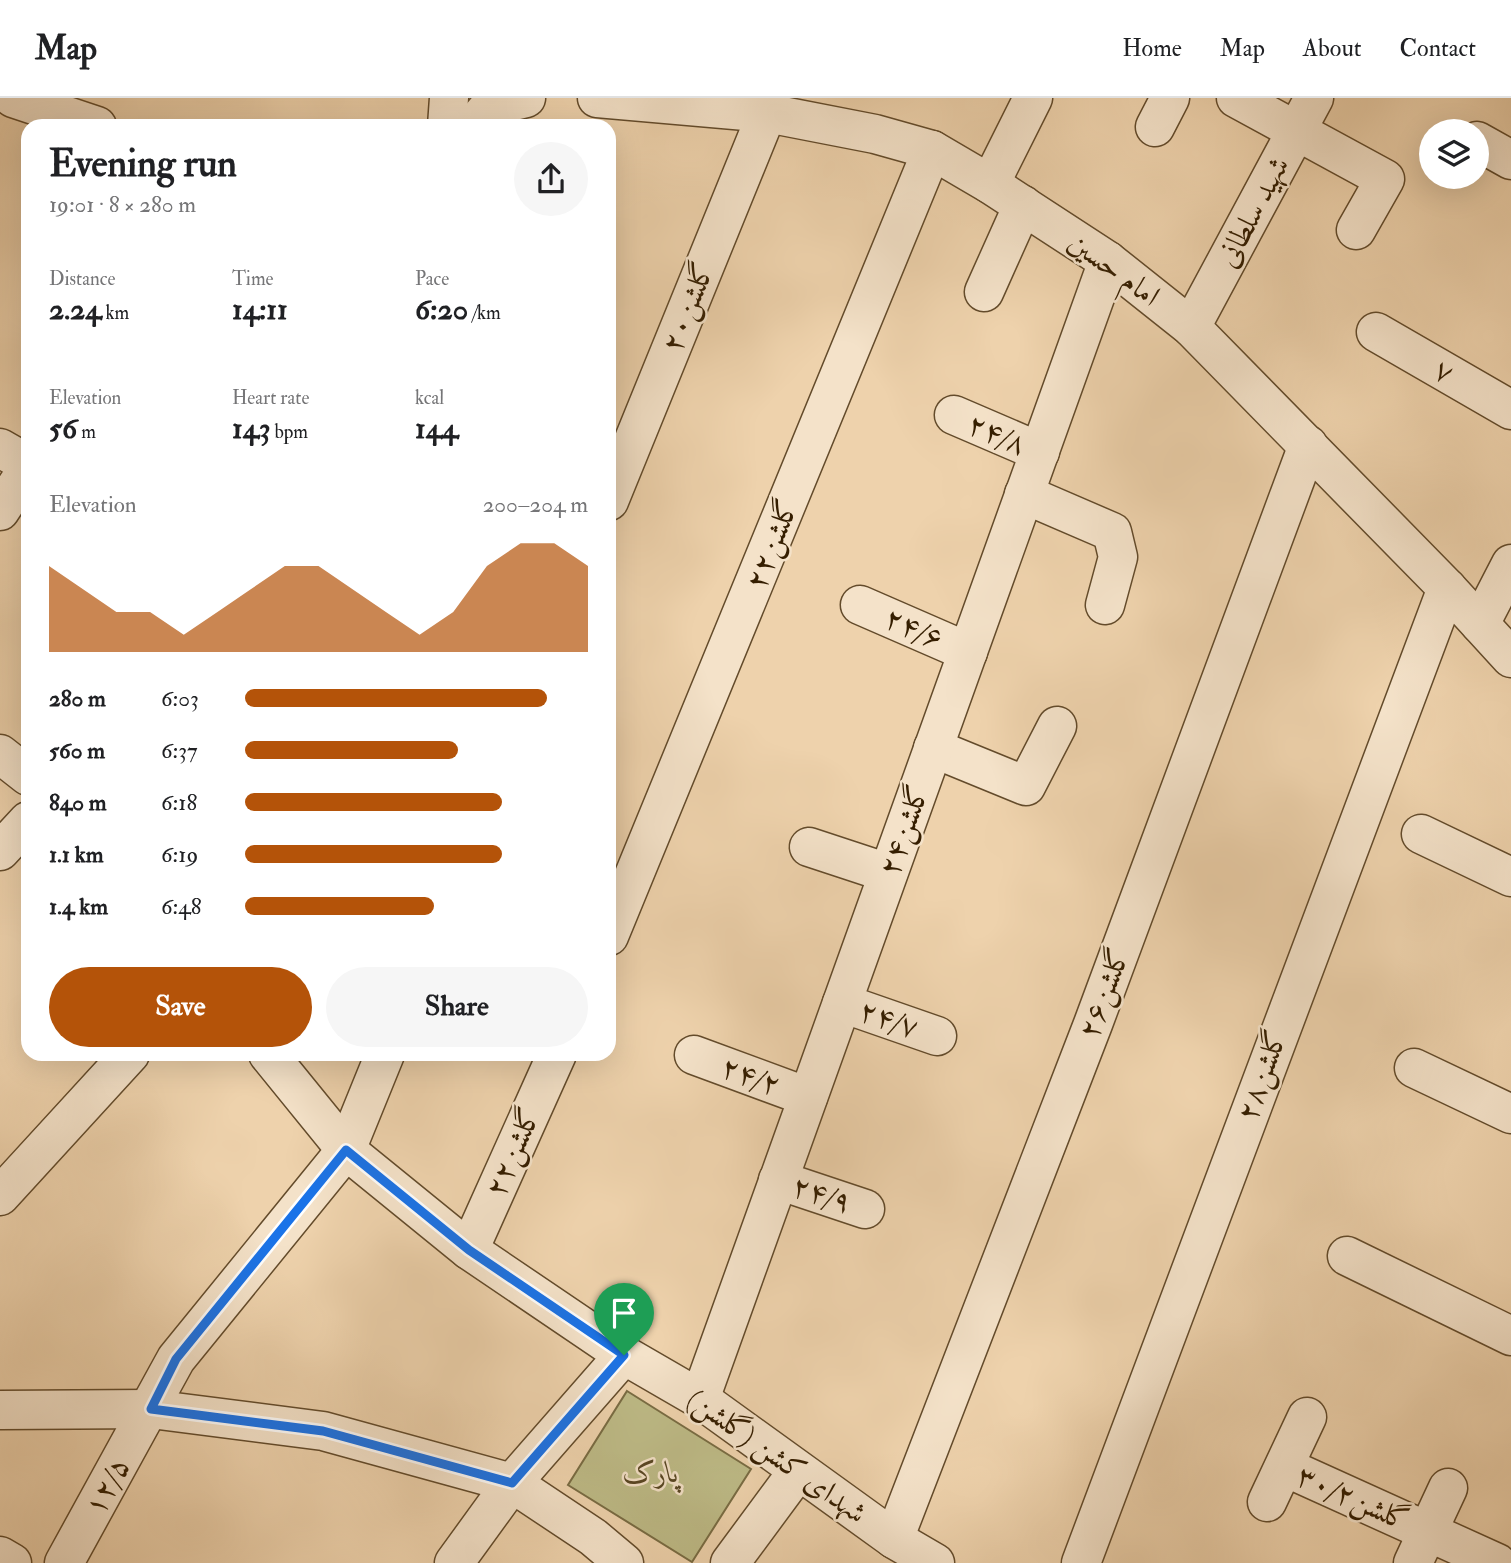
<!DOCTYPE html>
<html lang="en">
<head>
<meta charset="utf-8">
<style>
	:root { --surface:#fff; --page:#f6f6f6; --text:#202124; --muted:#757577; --line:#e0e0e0; --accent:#b45309 }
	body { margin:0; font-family:"IM FELL Double Pica",Amiri,serif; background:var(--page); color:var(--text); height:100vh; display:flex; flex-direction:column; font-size:26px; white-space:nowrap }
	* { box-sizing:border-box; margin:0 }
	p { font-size:23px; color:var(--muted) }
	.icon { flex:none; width:38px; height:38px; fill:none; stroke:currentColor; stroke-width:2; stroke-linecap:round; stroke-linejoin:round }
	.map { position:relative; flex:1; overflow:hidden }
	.drawer { position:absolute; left:21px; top:21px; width:595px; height:942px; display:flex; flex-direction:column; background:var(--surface); border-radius:21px; box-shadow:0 7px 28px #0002 }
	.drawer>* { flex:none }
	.fabs { position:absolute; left:1419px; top:21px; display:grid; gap:14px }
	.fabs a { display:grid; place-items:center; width:70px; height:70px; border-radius:50%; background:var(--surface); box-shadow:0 7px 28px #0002; font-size:35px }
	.pin { position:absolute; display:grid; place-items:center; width:60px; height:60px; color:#fff; margin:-72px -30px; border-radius:50% 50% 50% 0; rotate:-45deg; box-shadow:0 0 7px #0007 }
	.pin .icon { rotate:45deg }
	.round { display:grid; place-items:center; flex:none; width:74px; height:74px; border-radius:37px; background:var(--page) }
	.overview { display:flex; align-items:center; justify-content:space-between; height:119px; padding:0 28px }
	h1 { font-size:38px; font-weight:700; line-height:52px }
	.stats { display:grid; grid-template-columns:repeat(3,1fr); gap:10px; height:119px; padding:7px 28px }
	.stats div { display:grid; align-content:center }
	.stats b { font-size:30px; font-weight:700 }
	.stats small { font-size:19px; font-weight:400 }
	.stats p { font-size:19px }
	.chart { height:196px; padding:14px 28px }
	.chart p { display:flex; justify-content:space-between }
	.chart svg { width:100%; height:126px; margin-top:7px; fill:var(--accent); opacity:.7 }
	.button { display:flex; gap:14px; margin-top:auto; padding:14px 28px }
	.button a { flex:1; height:80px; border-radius:42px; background:var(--accent); color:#fff; font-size:28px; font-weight:700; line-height:80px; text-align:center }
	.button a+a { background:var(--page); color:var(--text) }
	ul { padding:0 28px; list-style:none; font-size:23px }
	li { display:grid; grid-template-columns:112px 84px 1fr; align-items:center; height:52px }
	li i { height:18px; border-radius:9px; background:var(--accent) }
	header { display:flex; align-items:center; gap:42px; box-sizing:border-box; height:98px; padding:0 35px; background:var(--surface); border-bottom:2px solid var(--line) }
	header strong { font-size:33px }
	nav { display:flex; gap:38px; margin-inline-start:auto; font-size:24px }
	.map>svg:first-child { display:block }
	.green { fill:#bdba86; stroke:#796c43; stroke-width:2 }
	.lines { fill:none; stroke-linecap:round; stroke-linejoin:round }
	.minor-casing { stroke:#634b2b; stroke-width:41 }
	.minor { stroke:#f4e2c9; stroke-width:38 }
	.route-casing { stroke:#fff; stroke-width:14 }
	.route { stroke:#1a73e8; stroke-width:9 }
	.labels { text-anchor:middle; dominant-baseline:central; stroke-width:5; stroke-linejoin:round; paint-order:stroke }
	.street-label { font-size:30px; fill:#351e00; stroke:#f4e2c9 }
	.park-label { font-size:30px; font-style:italic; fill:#574522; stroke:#f4e2c9 }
</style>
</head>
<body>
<header>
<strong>Map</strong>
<nav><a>Home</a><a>Map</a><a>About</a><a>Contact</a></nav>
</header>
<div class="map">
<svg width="1511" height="1465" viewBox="0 0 1511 1465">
	<rect width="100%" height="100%" fill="#eed2ac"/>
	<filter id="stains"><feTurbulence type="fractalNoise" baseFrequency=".00286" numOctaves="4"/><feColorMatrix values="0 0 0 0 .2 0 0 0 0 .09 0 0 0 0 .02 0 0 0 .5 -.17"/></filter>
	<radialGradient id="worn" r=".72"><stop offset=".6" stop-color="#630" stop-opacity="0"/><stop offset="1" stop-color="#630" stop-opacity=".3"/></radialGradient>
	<path class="green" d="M627,1293L751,1371L692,1464L568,1387Z"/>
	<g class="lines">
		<g class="minor-casing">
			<g id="minor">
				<path d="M13,0L97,28"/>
				<path d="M597,0L767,15L875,36L932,52L990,86L1108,163L1191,229L1447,490L1511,560"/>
				<path d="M1236,0L1385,81L1356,132"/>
				<path d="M447,28L449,0"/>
				<path d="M473,28L489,9L526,0"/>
				<path d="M1155,29L1170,0"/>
				<path d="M1477,43L1511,62"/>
				<path d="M990,86L1033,0"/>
				<path d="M984,194L1023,107"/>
				<path d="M1191,229L1314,0"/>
				<path d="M1376,234L1511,312"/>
				<path d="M954,317L1040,354"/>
				<path d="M0,350L28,366"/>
				<path d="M1024,396L1112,434L1118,459L1105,507"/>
				<path d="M609,403L767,15L769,0"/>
				<path d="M0,413L28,370"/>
				<path d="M860,507L968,554"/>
				<path d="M1480,526L1511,466"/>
				<path d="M933,650L1026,688L1057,628"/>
				<path d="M0,656L28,678"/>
				<path d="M1421,736L1511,779"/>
				<path d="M809,749L888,775"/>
				<path d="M0,753L28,723"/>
				<path d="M609,838L932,52"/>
				<path d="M842,905L937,938"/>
				<path d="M268,956L346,1052L469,1152L624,1257L700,1301L894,1441L935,1465"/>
				<path d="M694,957L808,999"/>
				<path d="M1414,970L1511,1016"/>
				<path d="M778,1082L865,1111"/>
				<path d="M0,1098L130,956"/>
				<path d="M469,1152L557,956"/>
				<path d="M1347,1158L1511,1238"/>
				<path d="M700,1301L1108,163"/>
				<path d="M0,1312L151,1311L323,1333L512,1385L593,1439L624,1465"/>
				<path d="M1285,1369L1497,1465"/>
				<path d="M1267,1404L1307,1319"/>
				<path d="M894,1441L1093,926L1308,347"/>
				<path d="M0,1458L12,1465"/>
				<path d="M64,1465L176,1261L346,1052L385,956"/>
				<path d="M454,1465L512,1385L624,1257"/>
				<path d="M730,1465L798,1373"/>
				<path d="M1081,1465L1447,490"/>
				<path d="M1413,1465L1448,1390"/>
			</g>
		</g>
		<use href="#minor" class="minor"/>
	</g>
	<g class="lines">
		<g class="route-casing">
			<path id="route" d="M346,1052L469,1152L624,1257L512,1385L323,1333L151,1311L176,1261Z"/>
		</g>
		<use href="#route" class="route"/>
	</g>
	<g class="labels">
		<g class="street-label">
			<text transform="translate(1253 114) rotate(-62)">شهید سلطانی</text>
			<text transform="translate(1114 171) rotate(36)">امام حسین</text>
			<text transform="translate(688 209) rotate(-68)">گلشن۲۰</text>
			<text transform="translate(1444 273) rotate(30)">۷</text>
			<text transform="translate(997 336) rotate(23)">۲۴/۸</text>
			<text transform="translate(772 446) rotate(-68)">گلشن۲۲</text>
			<text transform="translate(914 530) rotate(24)">۲۴/۶</text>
			<text transform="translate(904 732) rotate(-70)">گلشن۲۴</text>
			<text transform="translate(1104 895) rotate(-69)">گلشن۲۶</text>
			<text transform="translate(889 921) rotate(19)">۲۴/۷</text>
			<text transform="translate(1262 977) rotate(-70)">گلشن۲۸</text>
			<text transform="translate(751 978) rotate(20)">۲۴/۲</text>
			<text transform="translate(513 1054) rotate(-66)">گلشن۲۲</text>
			<text transform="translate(822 1096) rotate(18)">۲۴/۹</text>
			<text transform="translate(777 1358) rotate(35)">شهدای کشن (گلشن)</text>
			<text transform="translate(107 1388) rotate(-61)">۱۲/۵</text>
			<text transform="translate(1353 1400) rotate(24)">گلشن۳۰/۲</text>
		</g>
		<g class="park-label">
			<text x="651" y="1374">پارک</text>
		</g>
	</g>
	<rect width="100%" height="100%" filter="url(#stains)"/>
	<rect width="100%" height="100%" fill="url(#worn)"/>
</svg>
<div class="fabs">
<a><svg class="icon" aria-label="layers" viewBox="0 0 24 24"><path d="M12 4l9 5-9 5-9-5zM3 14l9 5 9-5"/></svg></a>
</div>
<div class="pin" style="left:624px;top:1257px;background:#1e9e55"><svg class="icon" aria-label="arrive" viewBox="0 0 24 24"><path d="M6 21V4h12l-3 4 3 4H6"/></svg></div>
<section class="drawer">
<div class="overview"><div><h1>Evening run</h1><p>19:01 · 8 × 280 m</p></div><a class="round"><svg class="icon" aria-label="share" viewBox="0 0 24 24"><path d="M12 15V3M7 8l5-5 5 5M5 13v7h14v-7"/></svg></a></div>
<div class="stats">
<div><p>Distance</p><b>2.24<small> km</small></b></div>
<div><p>Time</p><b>14:11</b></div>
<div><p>Pace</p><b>6:20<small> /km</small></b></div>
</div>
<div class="stats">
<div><p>Elevation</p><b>56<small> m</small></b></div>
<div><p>Heart rate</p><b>143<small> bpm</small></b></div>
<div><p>kcal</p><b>144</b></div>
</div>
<div class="chart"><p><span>Elevation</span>200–204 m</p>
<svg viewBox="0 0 160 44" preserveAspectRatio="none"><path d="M0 44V14L10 22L20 30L30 30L40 38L50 30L60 22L70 14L80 14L90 22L100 30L110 38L120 30L130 14L140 6L150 6L160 14V44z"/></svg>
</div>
<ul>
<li><b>280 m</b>6:03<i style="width:88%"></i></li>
<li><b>560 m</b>6:37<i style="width:62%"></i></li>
<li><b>840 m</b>6:18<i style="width:75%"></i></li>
<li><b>1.1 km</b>6:19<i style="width:75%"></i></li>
<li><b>1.4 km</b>6:48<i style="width:55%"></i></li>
</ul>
<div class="button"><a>Save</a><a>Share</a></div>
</section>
</div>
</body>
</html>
